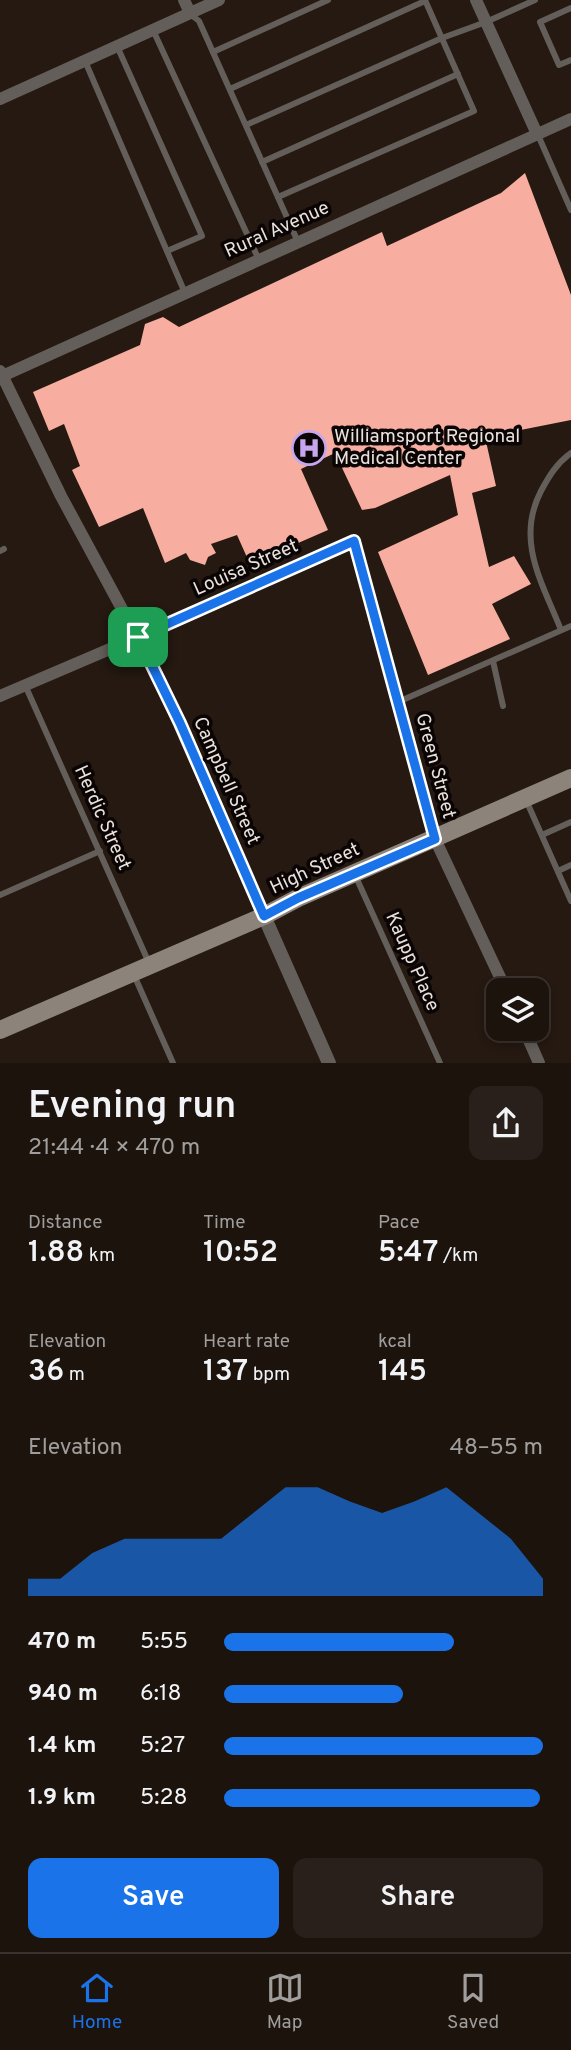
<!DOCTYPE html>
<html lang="en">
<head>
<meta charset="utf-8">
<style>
	:root { --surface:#1c130d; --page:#29201b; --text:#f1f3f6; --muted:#a09e9d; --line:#3a322e; --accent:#1a73e8 }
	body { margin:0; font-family:Overpass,sans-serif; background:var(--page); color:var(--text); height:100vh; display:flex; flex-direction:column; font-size:26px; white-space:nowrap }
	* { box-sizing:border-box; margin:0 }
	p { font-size:23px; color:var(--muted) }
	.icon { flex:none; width:38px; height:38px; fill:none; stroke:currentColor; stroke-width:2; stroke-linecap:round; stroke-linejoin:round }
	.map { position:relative; height:1063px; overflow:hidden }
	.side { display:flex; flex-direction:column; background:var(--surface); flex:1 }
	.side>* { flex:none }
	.tools { position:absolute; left:486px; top:978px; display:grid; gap:14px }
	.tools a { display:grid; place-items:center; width:63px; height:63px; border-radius:14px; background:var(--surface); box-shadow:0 4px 10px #0003,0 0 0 2px var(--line); font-size:35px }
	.pin { position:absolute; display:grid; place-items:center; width:60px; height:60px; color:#fff; margin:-30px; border-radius:14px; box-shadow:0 4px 10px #0006 }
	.round { display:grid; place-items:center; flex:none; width:74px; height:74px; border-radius:14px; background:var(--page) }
	.headline { display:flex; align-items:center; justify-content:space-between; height:119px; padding:0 28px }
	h1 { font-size:38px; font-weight:600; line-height:52px }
	.stats { display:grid; grid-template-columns:repeat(3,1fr); gap:10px; height:119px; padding:7px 28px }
	.stats div { display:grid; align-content:center }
	.stats b { font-size:30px; font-weight:600 }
	.stats small { font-size:19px; font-weight:400 }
	.stats p { font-size:19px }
	.chart { height:196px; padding:14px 28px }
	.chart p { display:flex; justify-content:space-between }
	.chart svg { width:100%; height:126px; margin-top:7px; fill:var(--accent); opacity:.7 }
	.button { display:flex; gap:14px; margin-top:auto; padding:14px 28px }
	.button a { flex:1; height:80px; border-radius:14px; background:var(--accent); color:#fff; font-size:28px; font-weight:600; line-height:80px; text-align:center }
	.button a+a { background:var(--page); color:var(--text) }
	ul { padding:0 28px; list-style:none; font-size:23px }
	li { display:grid; grid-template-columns:112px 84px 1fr; align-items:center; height:52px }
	li i { height:18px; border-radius:9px; background:var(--accent) }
	.tabs { display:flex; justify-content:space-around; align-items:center; height:98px; border-top:2px solid var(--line); background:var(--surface); font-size:19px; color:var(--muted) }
	.tabs a { display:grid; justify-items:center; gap:4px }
	.tabs .current { color:var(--accent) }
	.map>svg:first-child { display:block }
	.building { fill:#f7ad9f }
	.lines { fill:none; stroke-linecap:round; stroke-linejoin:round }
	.service { stroke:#635e59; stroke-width:6 }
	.minor { stroke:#635e59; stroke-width:12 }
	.tertiary { stroke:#635e59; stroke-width:14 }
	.secondary { stroke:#8c847b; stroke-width:18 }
	.route-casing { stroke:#fff; stroke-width:14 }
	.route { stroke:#1a73e8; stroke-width:9 }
	.labels { text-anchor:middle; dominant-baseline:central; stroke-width:7; stroke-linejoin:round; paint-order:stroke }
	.street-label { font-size:19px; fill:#e9e1dc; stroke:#0a0504 }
	.poi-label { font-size:19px; fill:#e9e1dc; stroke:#0a0504; text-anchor:start }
</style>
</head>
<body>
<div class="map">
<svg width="571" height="1063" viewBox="0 0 571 1063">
	<rect width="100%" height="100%" fill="#251911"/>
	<path class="building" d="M525,173L571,295V420L485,437L496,486L472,493L489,567L514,556L531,584L492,604L510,639L428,675L378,552L458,515L450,475L375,508L362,510L335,453L301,469L328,530L250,564L237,535L211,544L216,553L208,557L205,565L190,560L186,553L165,563L143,508L99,527L72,470L80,466L64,424L49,431L33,392L140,345L145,324L163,317L179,327L382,232L387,246L501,193Z"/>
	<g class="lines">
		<g class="service">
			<path d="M571,8L540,22L559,65L571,60"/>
			<path d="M190,14L199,21L298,242"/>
			<path d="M153,30L259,260"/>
			<path d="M117,46L202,236L167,251"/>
			<path d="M213,52L328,0"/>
			<path d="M85,61L185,293"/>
			<path d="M230,89L425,1"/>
			<path d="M246,125L442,38L486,22L535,0"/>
			<path d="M538,135L571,210"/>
			<path d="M262,162L458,74"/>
			<path d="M278,197L474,111L425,0"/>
			<path d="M0,551L4,549"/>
			<path d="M561,630C543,584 515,541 541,491C549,476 557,463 571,453"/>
			<path d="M138,637L354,541L434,835"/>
			<path d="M493,661L503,706"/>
			<path d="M25,685L149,963"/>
			<path d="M398,702L571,626"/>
			<path d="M526,800L571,901"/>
			<path d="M542,835L571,822"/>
			<path d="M558,871L571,865"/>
			<path d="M356,877L440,1063"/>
			<path d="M0,895L100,851"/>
			<path d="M134,975L173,1063"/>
		</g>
		<g class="minor">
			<path d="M184,0L190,13"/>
			<path d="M476,0L537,134"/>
			<path d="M0,99L219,0"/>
			<path d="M0,371L61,496L155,670L264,916"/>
			<path d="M0,377L571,119"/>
			<path d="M0,696L138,637"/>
			<path d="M435,839L506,990"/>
			<path d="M524,1029L539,1063"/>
		</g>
		<path class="tertiary" d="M264,916L329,1063"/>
		<path class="secondary" d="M0,1030L264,916L298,898L571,778"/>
	</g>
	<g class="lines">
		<g class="route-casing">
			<path id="route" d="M354,541L435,839L298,898L264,916L180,723L138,637Z"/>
		</g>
		<use href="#route" class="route"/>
	</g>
	<defs>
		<g id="hospital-ring" transform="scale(1.75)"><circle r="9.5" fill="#0a0504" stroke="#c7a6f0" stroke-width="1.5"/><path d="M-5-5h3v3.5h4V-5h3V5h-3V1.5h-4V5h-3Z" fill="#c7a6f0"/></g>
	</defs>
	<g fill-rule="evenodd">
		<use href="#hospital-ring" x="309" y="448"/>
	</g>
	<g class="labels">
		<g class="street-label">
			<text transform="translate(277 230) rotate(-24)">Rural Avenue</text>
			<text transform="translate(246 568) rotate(-24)">Louisa Street</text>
			<text transform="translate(435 766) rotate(75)">Green Street</text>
			<text transform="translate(226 781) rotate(66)">Campbell Street</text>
			<text transform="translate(102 818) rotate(66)">Herdic Street</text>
			<text transform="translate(315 869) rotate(-25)">High Street</text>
			<text transform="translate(412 962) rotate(66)">Kaupp Place</text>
		</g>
		<g class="poi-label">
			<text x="334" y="437">Williamsport Regional<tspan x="334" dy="22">Medical Center</tspan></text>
		</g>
	</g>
</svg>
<div class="tools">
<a><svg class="icon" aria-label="layers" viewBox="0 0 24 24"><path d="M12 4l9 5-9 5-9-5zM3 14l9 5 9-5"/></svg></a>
</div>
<div class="pin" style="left:138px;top:637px;background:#1e9e55"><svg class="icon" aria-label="arrive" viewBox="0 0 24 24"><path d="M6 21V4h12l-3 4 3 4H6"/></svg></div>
</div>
<section class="side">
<div class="headline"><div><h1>Evening run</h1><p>21:44 · 4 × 470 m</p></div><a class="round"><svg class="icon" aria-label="share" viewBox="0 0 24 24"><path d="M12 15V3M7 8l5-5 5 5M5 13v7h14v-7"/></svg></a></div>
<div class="stats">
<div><p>Distance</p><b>1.88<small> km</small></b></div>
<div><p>Time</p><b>10:52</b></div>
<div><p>Pace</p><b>5:47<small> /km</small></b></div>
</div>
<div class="stats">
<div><p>Elevation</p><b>36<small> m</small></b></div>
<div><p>Heart rate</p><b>137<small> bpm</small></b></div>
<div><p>kcal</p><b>145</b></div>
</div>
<div class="chart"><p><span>Elevation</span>48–55 m</p>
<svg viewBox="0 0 160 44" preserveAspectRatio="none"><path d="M0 44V38L10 38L20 29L30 24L40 24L50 24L60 24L70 15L80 6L90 6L100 11L110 15L120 11L130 6L140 15L150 24L160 38V44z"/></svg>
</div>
<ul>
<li><b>470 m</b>5:55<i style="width:72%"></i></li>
<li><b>940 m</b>6:18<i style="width:56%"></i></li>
<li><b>1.4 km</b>5:27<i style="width:100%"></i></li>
<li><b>1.9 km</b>5:28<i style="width:99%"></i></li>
</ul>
<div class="button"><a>Save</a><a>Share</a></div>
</section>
<nav class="tabs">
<a class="current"><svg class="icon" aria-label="home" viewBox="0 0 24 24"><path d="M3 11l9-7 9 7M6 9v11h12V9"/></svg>Home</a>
<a><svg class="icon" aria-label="map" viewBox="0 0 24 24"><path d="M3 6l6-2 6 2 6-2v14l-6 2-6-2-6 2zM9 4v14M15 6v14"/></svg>Map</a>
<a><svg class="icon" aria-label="saved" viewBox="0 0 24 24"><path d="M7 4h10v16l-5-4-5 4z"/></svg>Saved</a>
</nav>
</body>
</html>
